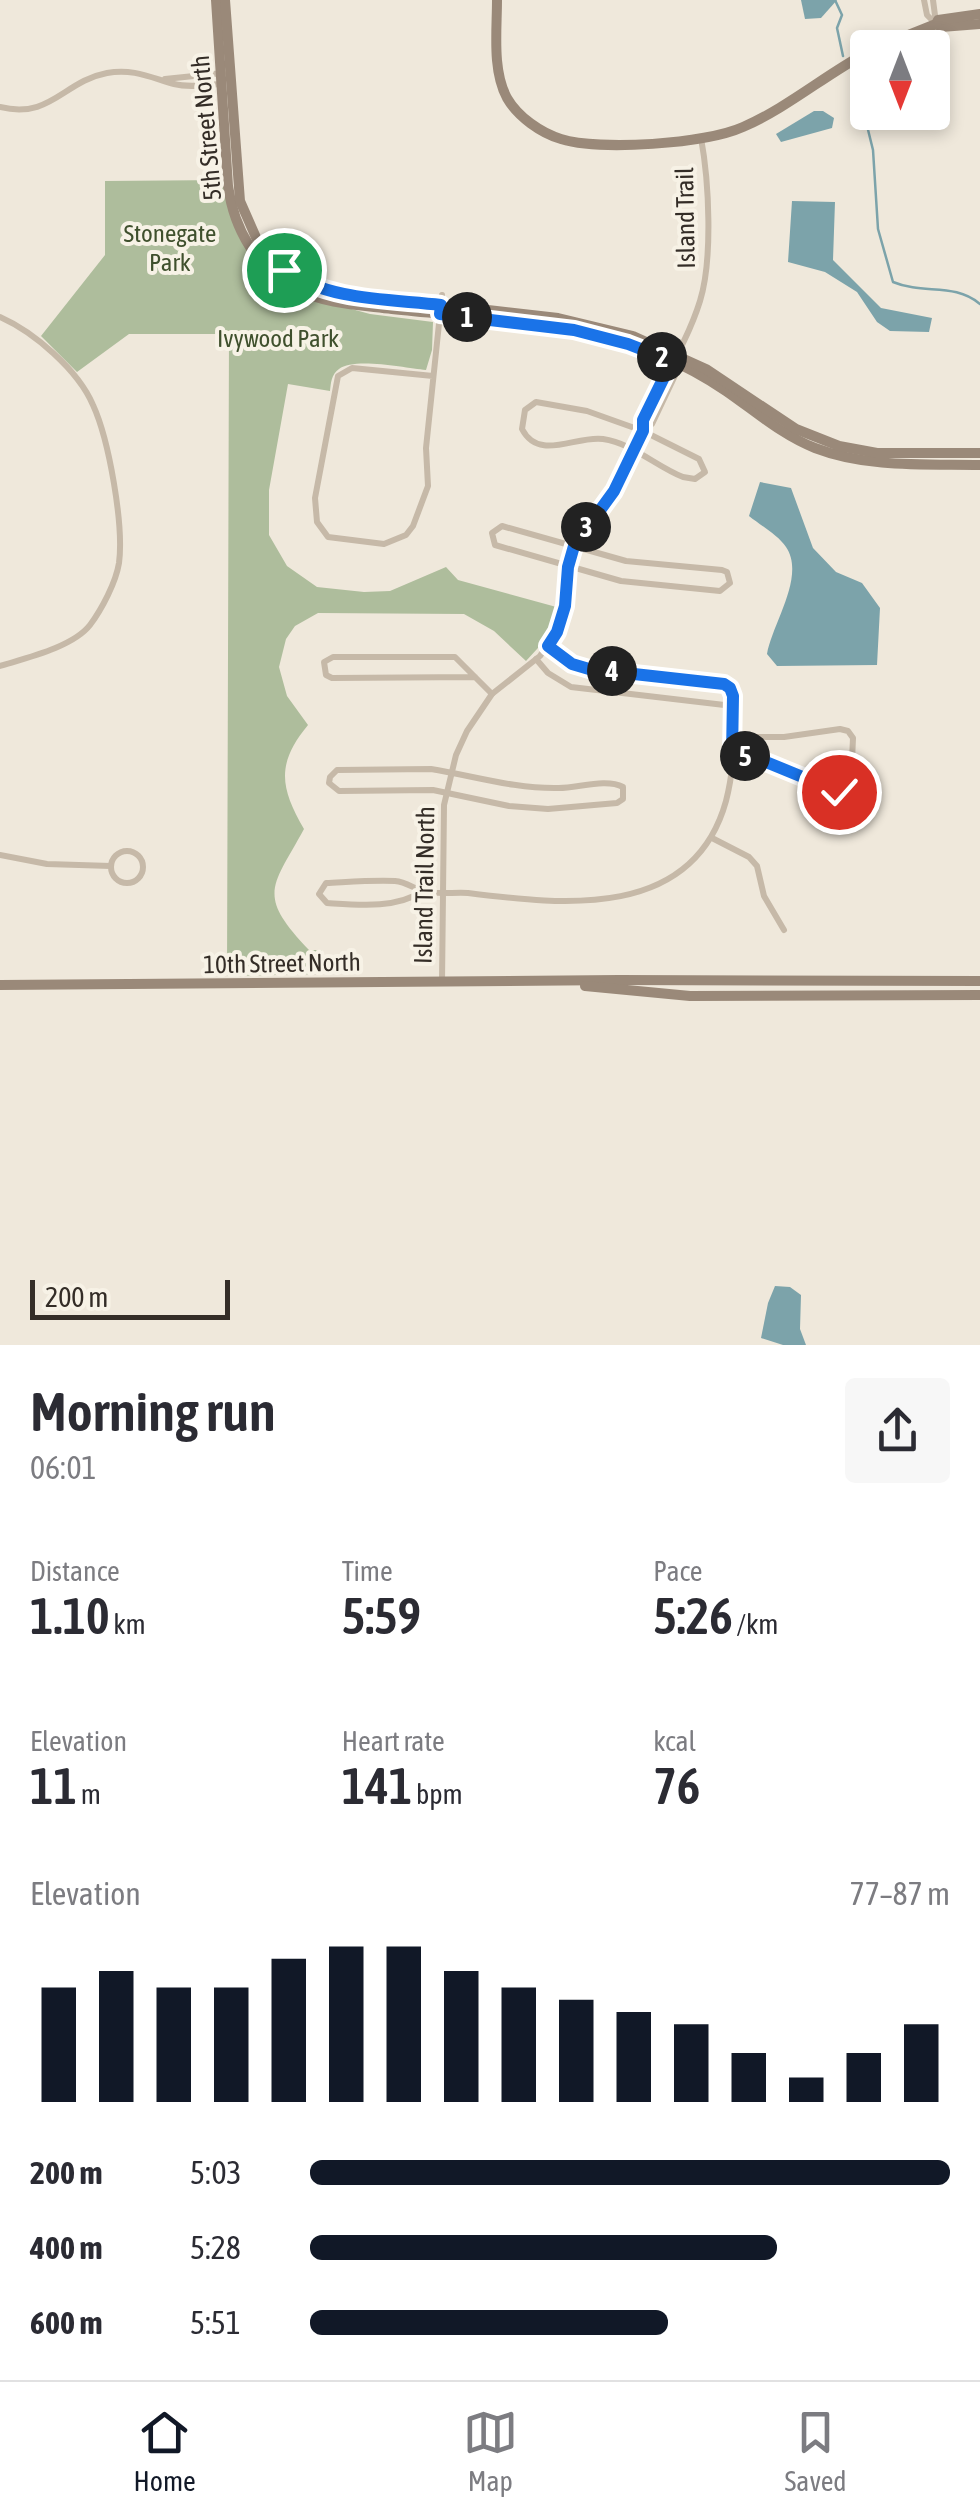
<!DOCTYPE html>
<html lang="en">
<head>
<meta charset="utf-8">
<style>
	:root { --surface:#fff; --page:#f7f7f7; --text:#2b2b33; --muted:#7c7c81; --line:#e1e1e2; --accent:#111827 }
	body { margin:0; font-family:"Asap Condensed",sans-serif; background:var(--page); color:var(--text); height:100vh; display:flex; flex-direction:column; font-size:38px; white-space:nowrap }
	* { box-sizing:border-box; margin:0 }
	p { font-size:32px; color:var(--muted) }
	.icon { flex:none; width:55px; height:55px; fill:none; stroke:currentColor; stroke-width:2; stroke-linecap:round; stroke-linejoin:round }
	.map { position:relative; height:1345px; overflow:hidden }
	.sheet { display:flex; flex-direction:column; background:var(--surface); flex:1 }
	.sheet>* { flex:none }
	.needle { width:65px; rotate:180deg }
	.controls { position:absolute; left:850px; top:30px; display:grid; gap:20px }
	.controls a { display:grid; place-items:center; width:100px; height:100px; border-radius:10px; background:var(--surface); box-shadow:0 5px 15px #0003; font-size:50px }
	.scale { position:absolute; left:30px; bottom:25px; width:200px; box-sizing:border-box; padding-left:10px; border:5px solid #342d27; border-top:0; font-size:28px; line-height:35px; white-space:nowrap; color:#342d27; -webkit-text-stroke:8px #f7f2e6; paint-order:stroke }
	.pin { position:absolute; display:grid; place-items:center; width:85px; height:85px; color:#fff; margin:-42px; border:5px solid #fff; border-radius:50%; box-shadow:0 2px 10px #0007 }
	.km { position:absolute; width:50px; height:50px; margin:-25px; border-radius:50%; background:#222; color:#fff; font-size:28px; line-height:50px; text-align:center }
	.round { display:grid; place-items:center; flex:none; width:105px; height:105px; border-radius:10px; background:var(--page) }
	.headline { display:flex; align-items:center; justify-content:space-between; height:170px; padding:0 30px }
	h1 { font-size:55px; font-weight:600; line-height:75px }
	.stats { display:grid; grid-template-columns:repeat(3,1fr); gap:15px; height:170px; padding:10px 30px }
	.stats div { display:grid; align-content:center }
	.stats b { font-size:50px; font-weight:600 }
	.stats small { font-size:28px; font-weight:400 }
	.stats p { font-size:28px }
	.chart { height:280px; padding:20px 30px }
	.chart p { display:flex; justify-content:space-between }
	.chart svg { width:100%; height:180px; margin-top:10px; stroke:var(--accent); stroke-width:6 }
	ul { padding:0 30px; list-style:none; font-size:32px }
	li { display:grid; grid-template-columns:160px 120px 1fr; align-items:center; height:75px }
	li i { height:25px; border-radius:12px; background:var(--accent) }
	.tabs { display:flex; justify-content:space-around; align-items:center; height:140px; border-top:2px solid var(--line); background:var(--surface); font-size:28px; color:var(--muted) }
	.tabs a { display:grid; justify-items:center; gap:5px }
	.tabs .current { color:var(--accent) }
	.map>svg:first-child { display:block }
	.green { fill:#aebd9c }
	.water { fill:#7ca3aa }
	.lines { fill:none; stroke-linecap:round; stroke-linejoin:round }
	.stream { stroke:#7ca3aa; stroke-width:2.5 }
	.street { stroke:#c6b9a8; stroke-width:6 }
	.secondary { stroke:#9a8979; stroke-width:10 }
	.route-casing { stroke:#fff; stroke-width:20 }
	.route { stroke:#1a73e8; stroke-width:12 }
	.labels { text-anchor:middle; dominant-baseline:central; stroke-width:8; stroke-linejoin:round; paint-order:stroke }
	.street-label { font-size:25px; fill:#342d27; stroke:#f7f2e6 }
	.park-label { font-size:25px; fill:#3f502d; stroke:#f7f2e6 }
</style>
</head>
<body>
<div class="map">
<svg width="980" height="1345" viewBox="0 0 980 1345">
	<rect width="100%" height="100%" fill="#efe8db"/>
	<path class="green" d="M225,180L236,228L300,295L370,314L433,322L432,350L426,370C406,368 354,357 339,369C331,375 331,383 330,391L288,384L269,490V535L287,566L317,587L364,592L390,591L446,567L458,580L560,608L548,637L526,661L494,631L464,614L318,613L295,626L286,639L279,667L287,696L308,725C276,764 280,787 304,829C272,888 256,894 309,950H322V974L227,976L229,334H129L77,372L41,336L105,255V181Z"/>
	<g class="water">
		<path d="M801,0H837L821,18L805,19Z"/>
		<path d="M814,111H823L834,118L832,128L781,142L776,134Z"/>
		<path d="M792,201L835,202L833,260L881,308L932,318L929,332L890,331L877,322L857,292L825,272L788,262Z"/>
		<path d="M760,482L791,488L813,548L836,572L862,583L880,608L877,665L777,666L767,654C772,624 806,576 786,547C778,535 760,525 749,516Z"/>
		<path d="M775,1286L790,1287L801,1295L800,1329L806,1345H783L761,1338L768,1303Z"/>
	</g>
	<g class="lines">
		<g class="stream">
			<path d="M835,0L842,15L837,28L843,56"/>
			<path d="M854,73L873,150L878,229L893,282C924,295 954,282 980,304"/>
		</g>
		<g class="street">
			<path d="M924,0L927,15L936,24"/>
			<path d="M933,0L936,23"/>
			<path d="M165,79L223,73"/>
			<path d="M0,107C50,120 64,81 107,73C133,68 152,78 174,84C189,88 206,85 221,84"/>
			<path d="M0,317C34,332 78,370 93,405C109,440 124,525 119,563C116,582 102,609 90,625C73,647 26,658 0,666"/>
			<path d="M433,376L352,368L338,376L315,498L317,522L328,537L384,544L406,535L413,526L428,486L426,448L440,314L442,295"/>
			<path d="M536,402L587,411L643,431L699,459L705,472L695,479L683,477C657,467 632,443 603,439C576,435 539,462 522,429L525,410Z"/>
			<path d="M643,431V420C662,380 687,343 700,301C713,259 709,181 701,138"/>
			<path d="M502,526L626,561L722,570L727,572L730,583L720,591L621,581L495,545L492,533Z"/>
			<path d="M536,659L548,673L571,687L733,706"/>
			<path d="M475,677L332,678L326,675L324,662L333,657H455L492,694"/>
			<path d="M732,754L753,757L839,791L851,783L853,738L848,731L840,729L784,737H733"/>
			<path d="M431,769C474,776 515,789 559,788C578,788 606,778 623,787V799L617,803L548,809L509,806L433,790L339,791L329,783L330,777L337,770Z"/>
			<path d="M712,838L749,857L757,866L764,896L784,930"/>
			<circle cx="127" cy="867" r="16"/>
			<path d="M0,855L47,864L111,866"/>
			<path d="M423,891C396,909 358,905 327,903L319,894L326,883C348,882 372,880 395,881C406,882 413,888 423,891C436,895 454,892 468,893C564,905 693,920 726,801C733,774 740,713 729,688L713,683L589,669L571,664L548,647"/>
			<path d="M442,982L444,805L456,755L467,731L492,694L540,656L557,631L565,606L568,567L573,546L614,491L643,431L652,424L680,365"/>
		</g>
		<g class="secondary">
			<path d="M216,0L228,186C234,229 256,268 296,289C325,304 360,305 392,309C457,316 524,319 587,333C636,343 685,363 726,391C755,411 782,435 815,448C867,468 925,464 980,465"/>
			<path d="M225,0L240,201L258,242L292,276L333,292L558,318L633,336L706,369L796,429L839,446L877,453H980"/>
			<path d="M497,0C497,31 492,70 507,98C518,117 541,133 561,139C600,151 705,144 743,127C787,108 825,75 868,52"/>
			<path d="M936,24L941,27L980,24"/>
			<path d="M876,48L936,24L938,20L980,14"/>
			<path d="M0,985L619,980L980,981"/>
			<path d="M585,986L690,996L980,995"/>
		</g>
	</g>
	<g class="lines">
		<g class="route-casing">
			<path id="route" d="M284,270C329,301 389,299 441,305L440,314L574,330L628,344L672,361L643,420V431L614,491L574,546L568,567L565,606L557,632L548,646L572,664L589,669L724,684L730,688L733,696L732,754L766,762L839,792"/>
		</g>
		<use href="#route" class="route"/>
	</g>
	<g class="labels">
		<g class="street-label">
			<text transform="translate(206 128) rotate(-95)">5th Street North</text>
			<text transform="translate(685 218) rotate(-91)">Island Trail</text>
			<text transform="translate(424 885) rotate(-89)">Island Trail North</text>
			<text transform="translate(282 963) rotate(-1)">10th Street North</text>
		</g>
		<g class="park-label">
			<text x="170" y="233">Stonegate<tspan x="170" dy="29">Park</tspan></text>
			<text x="278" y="338">Ivywood Park</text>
		</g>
	</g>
</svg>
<div class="controls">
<a><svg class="needle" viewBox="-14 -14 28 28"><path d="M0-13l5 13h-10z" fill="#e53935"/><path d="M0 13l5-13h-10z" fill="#7c7c81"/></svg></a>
</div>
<div class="scale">200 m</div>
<div class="pin" style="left:284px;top:270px;background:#1e9e55"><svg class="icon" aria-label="arrive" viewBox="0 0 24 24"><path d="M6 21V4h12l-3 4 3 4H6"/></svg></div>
<div class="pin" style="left:839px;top:792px;background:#d93025"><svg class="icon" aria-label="check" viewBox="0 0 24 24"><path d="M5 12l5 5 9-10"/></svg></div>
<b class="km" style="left:467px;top:317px">1</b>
<b class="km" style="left:662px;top:357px">2</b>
<b class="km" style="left:586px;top:527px">3</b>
<b class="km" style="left:612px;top:671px">4</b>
<b class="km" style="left:745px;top:756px">5</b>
</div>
<section class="sheet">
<div class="headline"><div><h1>Morning run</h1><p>06:01</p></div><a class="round"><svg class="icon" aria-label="share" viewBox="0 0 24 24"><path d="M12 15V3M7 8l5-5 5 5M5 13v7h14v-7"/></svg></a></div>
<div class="stats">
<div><p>Distance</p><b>1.10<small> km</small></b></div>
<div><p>Time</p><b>5:59</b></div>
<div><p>Pace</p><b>5:26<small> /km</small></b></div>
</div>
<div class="stats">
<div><p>Elevation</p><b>11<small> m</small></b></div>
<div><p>Heart rate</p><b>141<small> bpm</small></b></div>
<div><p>kcal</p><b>76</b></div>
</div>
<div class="chart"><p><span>Elevation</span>77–87 m</p>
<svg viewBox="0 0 160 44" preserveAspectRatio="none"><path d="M5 44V16M15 44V12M25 44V16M35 44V16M45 44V9M55 44V6M65 44V6M75 44V12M85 44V16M95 44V19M105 44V22M115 44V25M125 44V32M135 44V38M145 44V32M155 44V25"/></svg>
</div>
<ul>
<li><b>200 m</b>5:03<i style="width:100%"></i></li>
<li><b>400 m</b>5:28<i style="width:73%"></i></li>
<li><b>600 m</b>5:51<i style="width:56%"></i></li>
</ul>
</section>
<nav class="tabs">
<a class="current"><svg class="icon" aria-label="home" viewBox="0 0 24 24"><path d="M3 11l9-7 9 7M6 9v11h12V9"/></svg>Home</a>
<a><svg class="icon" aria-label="map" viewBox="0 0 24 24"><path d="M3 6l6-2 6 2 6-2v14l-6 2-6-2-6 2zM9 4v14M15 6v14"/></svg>Map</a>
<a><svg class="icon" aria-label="saved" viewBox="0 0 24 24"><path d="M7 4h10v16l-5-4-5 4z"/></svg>Saved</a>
</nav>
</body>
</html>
